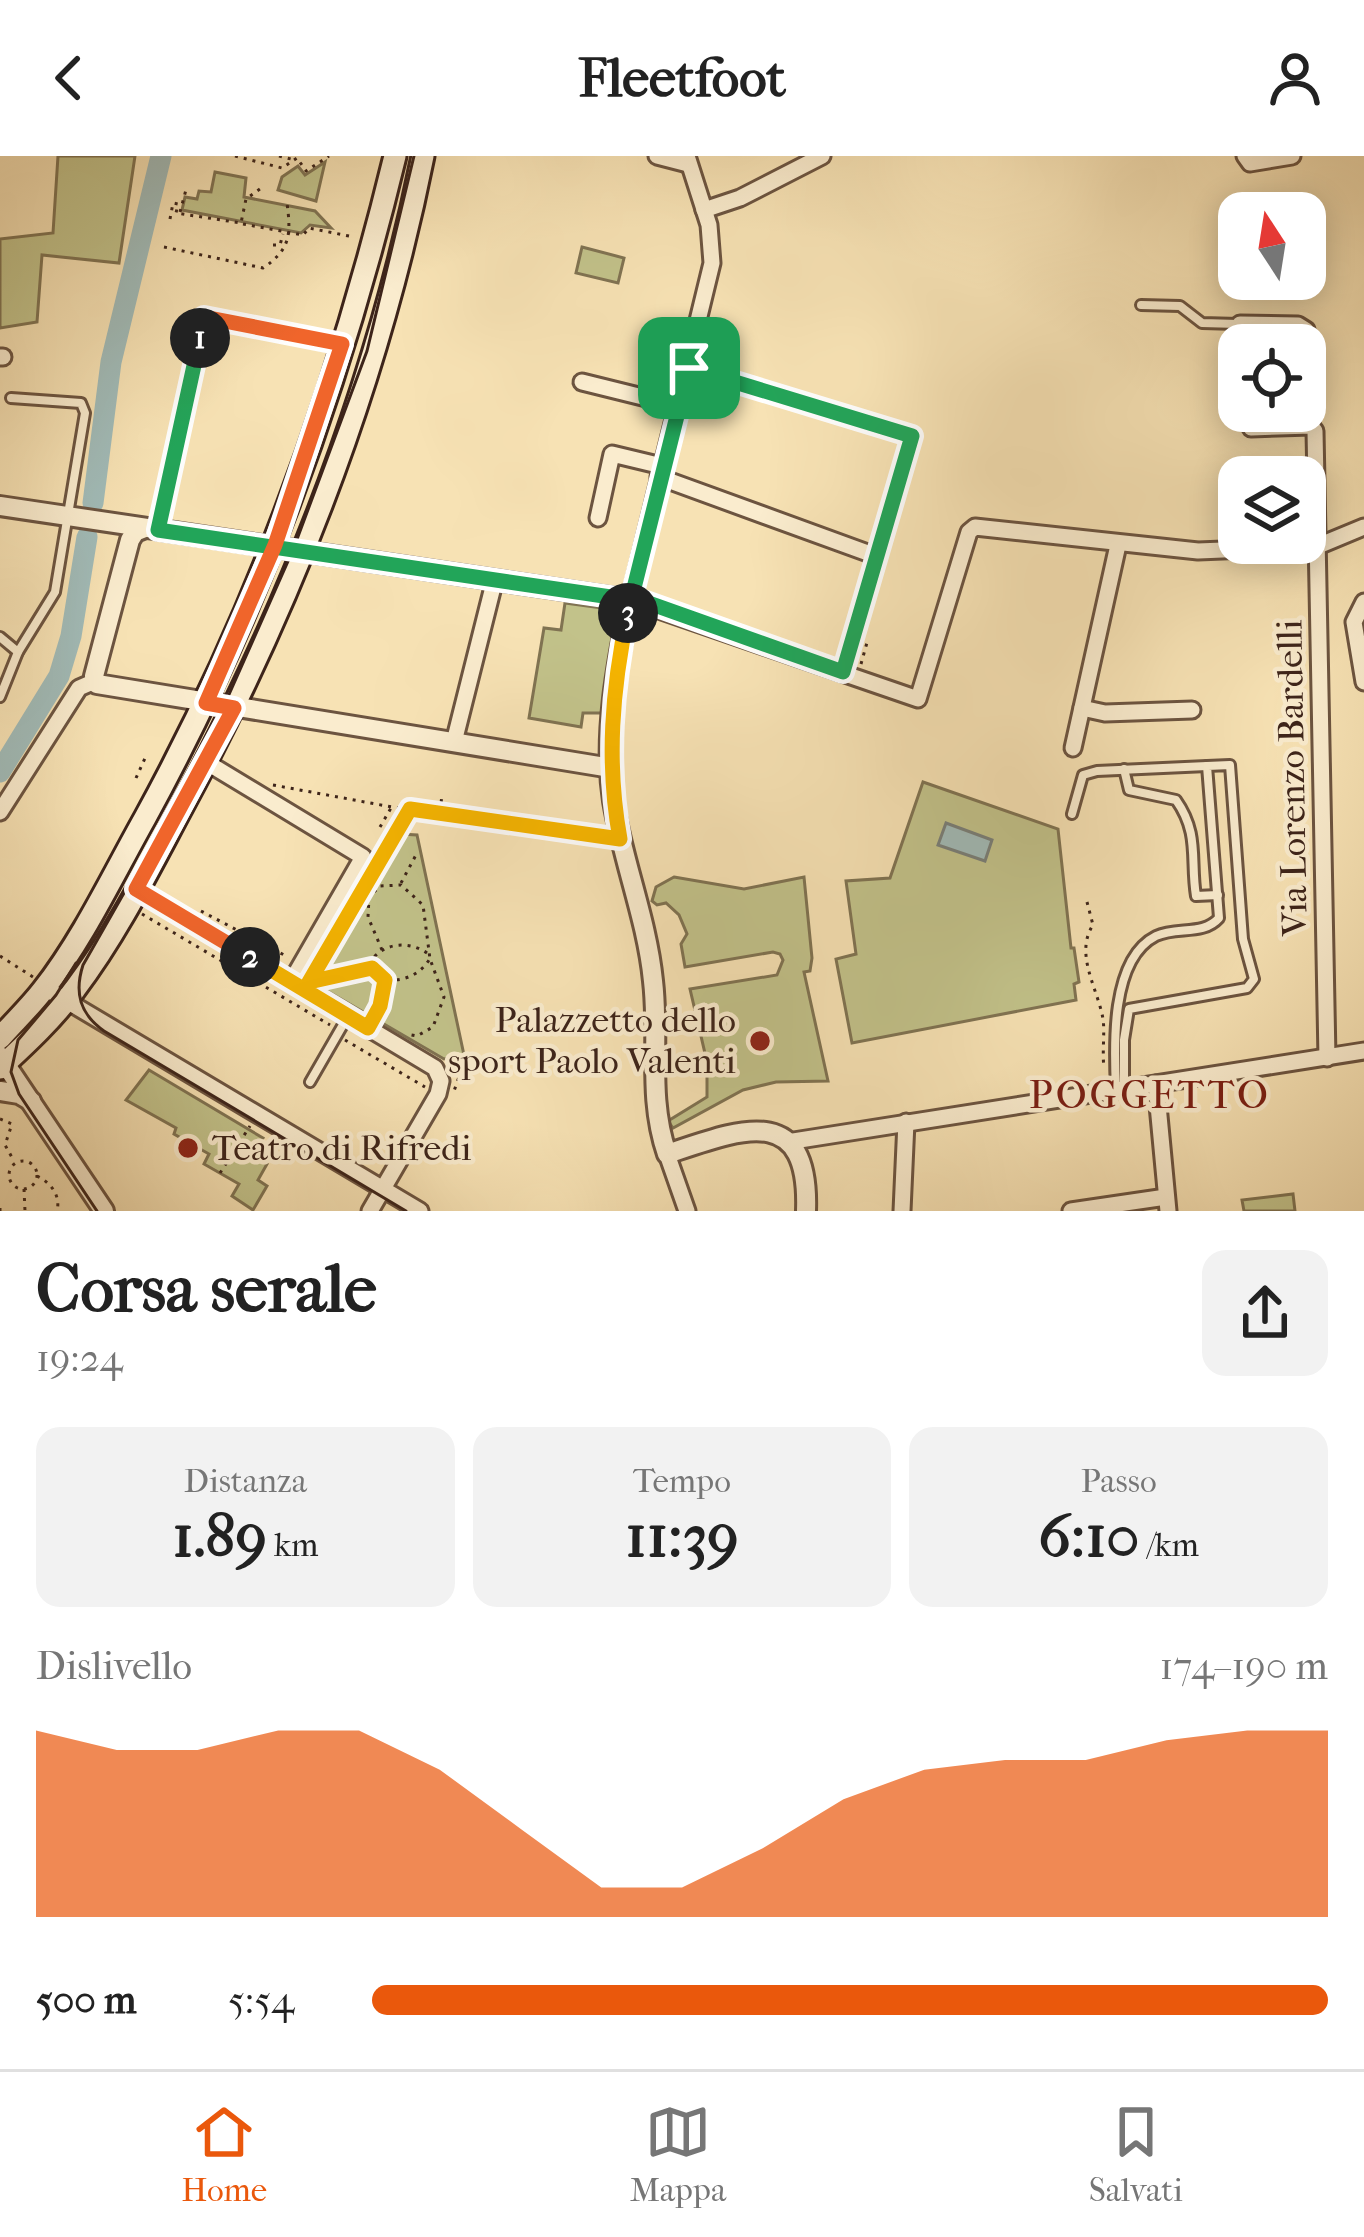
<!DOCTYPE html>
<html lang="it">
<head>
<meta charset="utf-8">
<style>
	:root { --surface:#fff; --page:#f2f2f2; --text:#222; --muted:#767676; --line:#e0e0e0; --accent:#ea580c }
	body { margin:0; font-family:"IM FELL French Canon",serif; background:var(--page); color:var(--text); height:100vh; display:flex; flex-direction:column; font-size:45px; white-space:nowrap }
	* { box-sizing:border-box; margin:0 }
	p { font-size:39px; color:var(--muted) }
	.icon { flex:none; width:66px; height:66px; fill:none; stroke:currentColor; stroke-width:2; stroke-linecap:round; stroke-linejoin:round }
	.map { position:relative; height:1055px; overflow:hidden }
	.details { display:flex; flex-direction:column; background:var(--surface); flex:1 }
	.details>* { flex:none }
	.needle { width:78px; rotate:348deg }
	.fabs { position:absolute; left:1218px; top:36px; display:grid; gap:24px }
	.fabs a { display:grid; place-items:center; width:108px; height:108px; border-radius:24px; background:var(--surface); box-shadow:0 6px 30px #0003; font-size:60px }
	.pin { position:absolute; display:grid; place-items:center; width:102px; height:102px; color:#fff; margin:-51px; border-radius:24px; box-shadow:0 6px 18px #0006 }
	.km { position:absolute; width:60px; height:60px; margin:-30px; border-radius:50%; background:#222; color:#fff; font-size:33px; line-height:60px; text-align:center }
	.round { display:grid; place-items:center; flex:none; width:126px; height:126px; border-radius:24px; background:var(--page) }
	.overview { display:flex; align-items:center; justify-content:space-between; height:204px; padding:0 36px }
	h1 { font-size:66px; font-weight:700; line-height:90px }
	.figures { display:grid; grid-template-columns:repeat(3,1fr); gap:18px; height:204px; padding:12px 36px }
	.figures div { display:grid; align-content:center; border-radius:24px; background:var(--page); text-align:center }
	.figures b { font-size:60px; font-weight:700 }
	.figures small { font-size:33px; font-weight:400 }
	.figures p { font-size:33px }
	.chart { height:336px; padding:24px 36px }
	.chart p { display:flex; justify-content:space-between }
	.chart svg { width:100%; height:216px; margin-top:12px; fill:var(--accent); opacity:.7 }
	ul { padding:0 36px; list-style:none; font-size:39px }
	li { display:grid; grid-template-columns:192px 144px 1fr; align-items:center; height:90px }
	li i { height:30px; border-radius:15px; background:var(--accent) }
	header { display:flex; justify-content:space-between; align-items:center; height:156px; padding:0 36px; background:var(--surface); font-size:54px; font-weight:700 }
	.dock { display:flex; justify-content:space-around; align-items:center; height:168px; border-top:3px solid var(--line); background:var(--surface); font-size:33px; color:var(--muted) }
	.dock a { display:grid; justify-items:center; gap:6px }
	.dock .active { color:var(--accent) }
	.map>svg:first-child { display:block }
	.green { fill:#c2c28a; stroke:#807352; stroke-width:3 }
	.water { fill:#a1bbb8; stroke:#797f79; stroke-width:3 }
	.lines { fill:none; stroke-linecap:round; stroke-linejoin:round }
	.river { stroke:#a1bbb8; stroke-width:21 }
	.service-casing { stroke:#6c5440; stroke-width:14 }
	.minor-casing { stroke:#6c5440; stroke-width:21 }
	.tertiary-casing { stroke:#6c5440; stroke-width:24 }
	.secondary-casing { stroke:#3d241a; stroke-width:27 }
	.path { stroke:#3d241a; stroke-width:3; stroke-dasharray:3 6; stroke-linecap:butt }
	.service { stroke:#faecce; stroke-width:8 }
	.minor { stroke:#faecce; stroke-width:15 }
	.tertiary { stroke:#faecce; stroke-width:18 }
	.secondary { stroke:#faecce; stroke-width:21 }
	.tram { stroke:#3d241a; stroke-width:3 }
	.split-1-casing { stroke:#fff; stroke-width:24 }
	.split-2-casing { stroke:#fff; stroke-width:24 }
	.split-3-casing { stroke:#fff; stroke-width:24 }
	.split-4-casing { stroke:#fff; stroke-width:24 }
	.split-1 { stroke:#22a559; stroke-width:15 }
	.split-2 { stroke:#f0652b; stroke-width:15 }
	.split-3 { stroke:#f5b400; stroke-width:15 }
	.split-4 { stroke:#22a559; stroke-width:15 }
	.poi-dot { fill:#8f2418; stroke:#faecce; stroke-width:4.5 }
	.labels { text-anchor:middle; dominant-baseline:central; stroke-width:9; stroke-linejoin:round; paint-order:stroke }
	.street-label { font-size:36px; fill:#3d241a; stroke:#faecce }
	.poi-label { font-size:36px; fill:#3d241a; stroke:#faecce; text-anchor:end }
	.neighbourhood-label { font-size:39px; letter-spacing:3px; fill:#7a1f14; stroke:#faecce }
</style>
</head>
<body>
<header><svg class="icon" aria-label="back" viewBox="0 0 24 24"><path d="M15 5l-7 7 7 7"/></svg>Fleetfoot<svg class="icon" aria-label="person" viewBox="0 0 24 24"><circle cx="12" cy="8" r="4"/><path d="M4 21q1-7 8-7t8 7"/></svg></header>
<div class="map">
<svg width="1364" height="1055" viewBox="0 0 1364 1055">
	<rect width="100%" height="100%" fill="#f7e2b4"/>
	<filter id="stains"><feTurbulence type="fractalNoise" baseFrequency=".00167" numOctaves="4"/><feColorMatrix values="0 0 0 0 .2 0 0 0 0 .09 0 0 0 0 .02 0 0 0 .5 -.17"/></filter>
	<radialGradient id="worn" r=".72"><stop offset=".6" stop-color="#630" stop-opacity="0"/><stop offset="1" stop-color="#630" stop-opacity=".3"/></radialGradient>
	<g class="green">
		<path d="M58,0H135L119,107L42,99L37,166L0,172V83L53,77Z"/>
		<path d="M325,6L316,45L278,34L282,21L298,10L305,19Z"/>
		<path d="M215,16L246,22L244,41L315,55L331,72L310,69L301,77L182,54L185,41L197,43L199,35L211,36Z"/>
		<path d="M582,91L624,102L618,127L576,117Z"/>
		<path d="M565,447L617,454L602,557H583L581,571L529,562L544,472L561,474Z"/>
		<path d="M923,626L1058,673L1071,792H1074L1079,826L1074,828L1076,844L852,887L836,803L856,798L846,725L890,722Z"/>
		<path d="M400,678L417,679L464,899L444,903L322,832L318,814Z"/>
		<path d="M674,721L744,733L804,721L812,802L810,815L804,816L828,925L776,926L743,934L673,972L668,965L707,941V906L690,833L777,819L783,804L780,798L773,796L685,811L681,788L687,778L679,759L666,747L657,749L652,745L656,731Z"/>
		<path d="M149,914L263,982L253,999L267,1008L258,1024L267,1030L253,1054L232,1040L239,1028L204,1008L209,998L174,978L176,972L126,944Z"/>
		<path d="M1293,1038L1295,1055H1244L1242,1044Z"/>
	</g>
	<path class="water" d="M946,667L992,684L985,705L938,689Z"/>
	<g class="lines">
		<g class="river">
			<path d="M93,347L111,206L161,0"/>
			<path d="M0,616L59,520L71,480L87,381"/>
		</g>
		<g class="service-casing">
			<g id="service">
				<path d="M1141,149L1180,150L1202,167L1238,168"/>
				<path d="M0,481L18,496"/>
				<path d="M0,541L18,496L55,436L85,257L81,247L11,242"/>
				<path d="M1124,613L1129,634L1176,644C1200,678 1190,704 1196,740L1218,739"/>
				<path d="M1072,658L1083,619L1097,615L1207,610"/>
				<path d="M310,926L348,860"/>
				<path d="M1116,933C1114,891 1110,803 1156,780C1177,770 1203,780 1219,762L1207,610L1230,609L1243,783L1254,823L1247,832L1129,853L1124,884V931"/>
			</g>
		</g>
		<g class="minor-casing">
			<g id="minor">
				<path d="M657,0L688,8"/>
				<path d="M687,0L709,69L712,107L630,444L918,543L969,376L975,371L1198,395L1318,390L1364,371"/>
				<path d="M1245,0L1250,7L1292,0"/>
				<path d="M704,54L740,42L822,0"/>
				<path d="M1240,168L1298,169L1306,174L1311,270"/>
				<path d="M0,201H3"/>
				<path d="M689,212L912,280L843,516"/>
				<path d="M582,226L679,250"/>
				<path d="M1251,272L1311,270L1315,275L1327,902"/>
				<path d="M659,321L876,400"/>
				<path d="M598,362L612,298L662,310"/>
				<path d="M158,374L204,161L342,189"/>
				<path d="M1364,446L1354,466L1364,526"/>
				<path d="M1082,552L1105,557L1192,554"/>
				<path d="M454,586L495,423"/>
				<path d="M1073,592L1118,389"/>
				<path d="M206,606L363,701L291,826"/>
				<path d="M0,656L79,532L95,525"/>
				<path d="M136,733L435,912L441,925L438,938L370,1055"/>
				<path d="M45,832L420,1055"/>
				<path d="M1156,928L1168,1055"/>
				<path d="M787,986L1364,895"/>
				<path d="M667,998L687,1055"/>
				<path d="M902,1055L906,966"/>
				<path d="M1071,1055L1166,1041"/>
			</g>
		</g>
		<g class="tertiary-casing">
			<g id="tertiary">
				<path d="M0,350L630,444C617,508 603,579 613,645C623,706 647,764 653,825C660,884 647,940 667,998C739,974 810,944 806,1055"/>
				<path d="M145,372L135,376L130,384L94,520L97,528L611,612"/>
				<path d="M0,900L104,1055"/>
				<path d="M0,935L19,938L31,945"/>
			</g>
		</g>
		<g class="secondary-casing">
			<g id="secondary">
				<path d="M0,882C14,866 30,851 43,834C83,783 113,719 145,662C259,454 339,231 395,0"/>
				<path d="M0,912C26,888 54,862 75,833C116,779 149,713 181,653C292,447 377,230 423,0"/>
			</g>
		</g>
		<g class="path">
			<path d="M235,0L282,12L297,2L306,15L329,0"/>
			<path d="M279,0L295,4"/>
			<path d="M180,56L187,30"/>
			<path d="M170,63L173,47L178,48L176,57L241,67L246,43L264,30"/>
			<path d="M243,68L303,79L309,72L354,81"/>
			<path d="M273,89H280L283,78"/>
			<path d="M164,91L263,112C291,93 291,78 287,47"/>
			<path d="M861,508L868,483"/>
			<path d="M136,622L146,600"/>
			<path d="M273,629L392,651L607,681"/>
			<path d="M440,655L442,639"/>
			<path d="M380,671L391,652"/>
			<path d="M401,727L417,697"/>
			<path d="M1087,746L1093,769C1074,798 1098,833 1103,863C1105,876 1102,896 1104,912"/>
			<path d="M201,755L288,801"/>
			<path d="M142,758L330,869"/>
			<path d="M382,794L368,761L369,741L380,730L401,729L423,749L430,803L444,841L433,871L417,880L407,878"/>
			<path d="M427,797C411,786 389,786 375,800L372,813L381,823C400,827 419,820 429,804"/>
			<path d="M0,800L33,821"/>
			<path d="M310,824L408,656"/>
			<path d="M317,824L372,812"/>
			<path d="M326,831L321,813L361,746"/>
			<path d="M373,862L380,850L385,826"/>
			<path d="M345,884L425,931"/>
			<path d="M449,910L460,918L454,935"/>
			<path d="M0,963L12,968L5,989L14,1005"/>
			<circle cx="23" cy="1019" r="14"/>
			<path d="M220,1017L250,970"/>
			<path d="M37,1020C50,1026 61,1039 57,1055"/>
			<path d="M24,1033L25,1055"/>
			<path d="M0,1052V1055"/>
		</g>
		<use href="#service" class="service"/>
		<use href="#minor" class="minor"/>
		<use href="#tertiary" class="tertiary"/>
		<use href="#secondary" class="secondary"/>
		<g class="tram">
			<path d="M76,807L56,839L18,884L11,916L19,938L97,1055"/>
			<path d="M406,1055L104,875C80,858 74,837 83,809L157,679L223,552L293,394L367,195L414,0"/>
		</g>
	</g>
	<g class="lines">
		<g class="split-1-casing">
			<path id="split-1" d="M200,182L158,374L631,444L689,212"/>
		</g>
		<g class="split-2-casing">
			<path id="split-2" d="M200,182L204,161L342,188L275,389L206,547L234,552L136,733L250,801"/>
		</g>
		<g class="split-3-casing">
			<path id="split-3" d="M250,801L368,872L380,850L385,824L372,812L309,826L410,653L620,683C606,606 612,533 628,457"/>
		</g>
		<g class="split-4-casing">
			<path id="split-4" d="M628,457L631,444L646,446L843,516L912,280L689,212"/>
		</g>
		<use href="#split-1" class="split-1"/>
		<use href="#split-2" class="split-2"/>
		<use href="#split-3" class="split-3"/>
		<use href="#split-4" class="split-4"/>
	</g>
	<g class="poi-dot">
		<circle cx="760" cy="885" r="12"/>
		<circle cx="188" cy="992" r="12"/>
	</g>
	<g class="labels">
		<g class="street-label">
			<text transform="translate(1292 622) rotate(-91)">Via Lorenzo Bardelli</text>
		</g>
		<g class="poi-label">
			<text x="736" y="864">Palazzetto dello<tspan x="736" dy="41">sport Paolo Valenti</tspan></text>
			<text x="212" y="992" text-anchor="start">Teatro di Rifredi</text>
		</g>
		<g class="neighbourhood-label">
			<text x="1150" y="939">POGGETTO</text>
		</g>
	</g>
	<rect width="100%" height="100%" filter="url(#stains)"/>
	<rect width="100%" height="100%" fill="url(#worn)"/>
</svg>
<div class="fabs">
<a><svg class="needle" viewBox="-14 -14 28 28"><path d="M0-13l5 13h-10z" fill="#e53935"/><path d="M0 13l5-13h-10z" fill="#767676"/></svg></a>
<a><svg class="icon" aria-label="locate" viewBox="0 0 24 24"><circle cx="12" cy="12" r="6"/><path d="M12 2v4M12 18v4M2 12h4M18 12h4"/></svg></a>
<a><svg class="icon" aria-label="layers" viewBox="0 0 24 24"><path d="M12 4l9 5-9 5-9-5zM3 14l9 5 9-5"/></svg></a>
</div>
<div class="pin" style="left:689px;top:212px;background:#1e9e55"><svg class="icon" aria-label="arrive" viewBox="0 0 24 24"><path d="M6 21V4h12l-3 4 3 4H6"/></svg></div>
<b class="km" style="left:200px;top:182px">1</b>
<b class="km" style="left:250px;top:801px">2</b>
<b class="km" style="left:628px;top:457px">3</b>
</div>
<section class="details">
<div class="overview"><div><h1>Corsa serale</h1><p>19:24</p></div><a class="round"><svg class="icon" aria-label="share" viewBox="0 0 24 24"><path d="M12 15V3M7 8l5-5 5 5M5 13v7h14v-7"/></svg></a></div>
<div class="figures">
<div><p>Distanza</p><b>1.89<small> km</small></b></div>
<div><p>Tempo</p><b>11:39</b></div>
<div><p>Passo</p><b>6:10<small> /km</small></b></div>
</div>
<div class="chart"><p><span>Dislivello</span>174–190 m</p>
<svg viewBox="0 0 160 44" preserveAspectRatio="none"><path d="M0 44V6L10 10L20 10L30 6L40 6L50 14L60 26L70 38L80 38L90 30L100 20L110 14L120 12L130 12L140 8L150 6L160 6V44z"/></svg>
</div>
<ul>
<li><b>500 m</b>5:54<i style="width:100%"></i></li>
</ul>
</section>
<nav class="dock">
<a class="active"><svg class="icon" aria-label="home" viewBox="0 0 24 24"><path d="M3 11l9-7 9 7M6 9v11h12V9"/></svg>Home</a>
<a><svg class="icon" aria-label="map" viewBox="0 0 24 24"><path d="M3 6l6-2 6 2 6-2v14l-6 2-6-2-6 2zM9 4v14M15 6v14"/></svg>Mappa</a>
<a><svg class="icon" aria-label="saved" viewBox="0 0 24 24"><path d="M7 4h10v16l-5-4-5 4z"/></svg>Salvati</a>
</nav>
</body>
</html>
